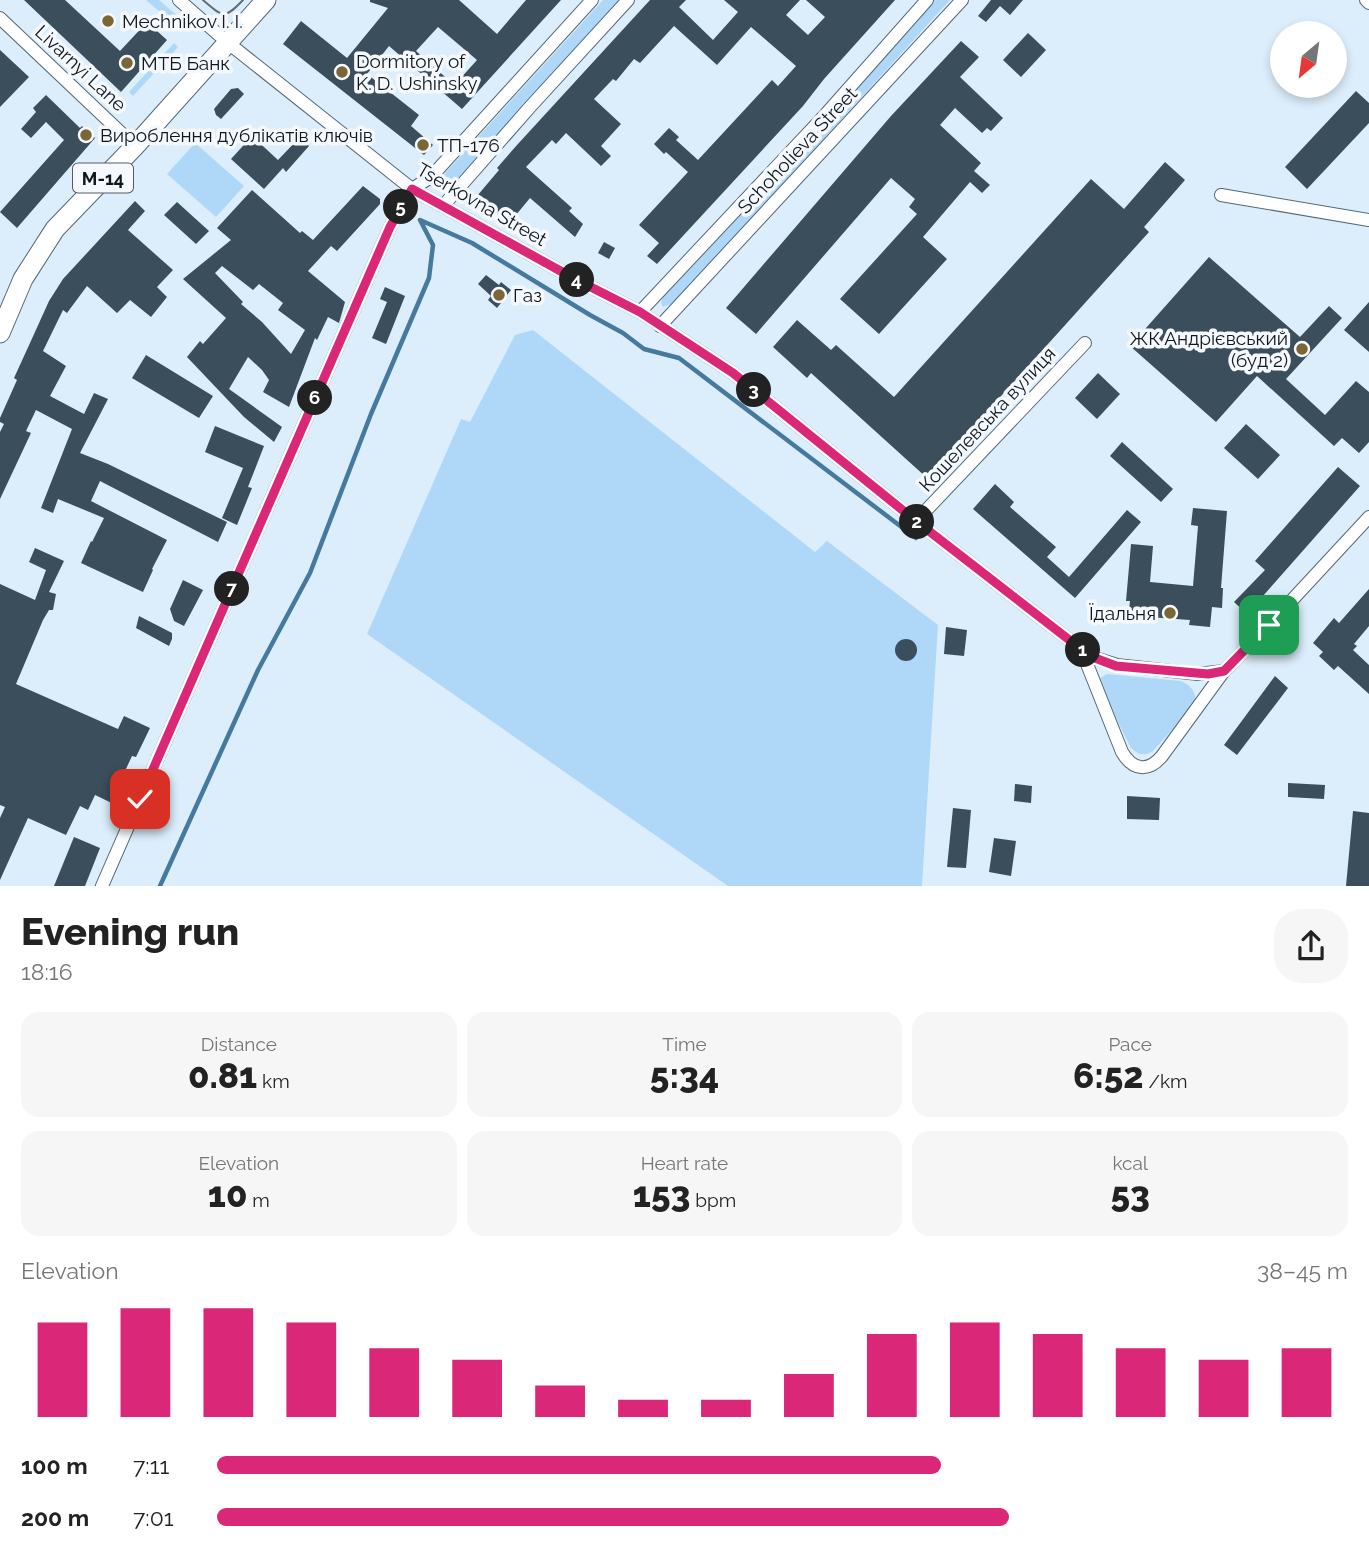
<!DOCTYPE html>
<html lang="en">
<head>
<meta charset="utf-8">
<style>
	:root { --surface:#fff; --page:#f6f6f6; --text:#222; --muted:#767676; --accent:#db2777 }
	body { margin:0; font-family:Raleway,sans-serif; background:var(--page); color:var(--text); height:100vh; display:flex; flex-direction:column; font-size:26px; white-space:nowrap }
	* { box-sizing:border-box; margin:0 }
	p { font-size:23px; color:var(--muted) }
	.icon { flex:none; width:38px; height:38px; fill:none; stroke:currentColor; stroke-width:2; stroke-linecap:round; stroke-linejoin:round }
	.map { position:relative; height:886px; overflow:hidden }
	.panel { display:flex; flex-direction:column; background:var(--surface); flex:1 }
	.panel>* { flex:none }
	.needle { width:46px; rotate:209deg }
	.tools { position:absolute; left:1270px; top:21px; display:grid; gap:14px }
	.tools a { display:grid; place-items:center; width:77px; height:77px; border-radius:50%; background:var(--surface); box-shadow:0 4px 10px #0003; font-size:35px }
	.pin { position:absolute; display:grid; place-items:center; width:60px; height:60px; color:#fff; margin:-30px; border-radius:14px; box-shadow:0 4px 10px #0006 }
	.km { position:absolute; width:35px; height:35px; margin:-18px; border-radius:50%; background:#222; color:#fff; font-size:19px; line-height:35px; text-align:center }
	.round { display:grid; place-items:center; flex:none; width:74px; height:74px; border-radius:28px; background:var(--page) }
	.head { display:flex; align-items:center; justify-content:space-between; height:119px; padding:0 21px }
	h1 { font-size:38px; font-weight:800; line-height:52px }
	.figures { display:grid; grid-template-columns:repeat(3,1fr); gap:10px; height:119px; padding:7px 21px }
	.figures div { display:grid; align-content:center; border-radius:18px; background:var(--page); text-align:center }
	.figures b { font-size:35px; font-weight:800 }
	.figures small { font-size:19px; font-weight:400 }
	.figures p { font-size:19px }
	.chart { height:196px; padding:14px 21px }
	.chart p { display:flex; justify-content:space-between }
	.chart svg { width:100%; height:126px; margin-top:7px; stroke:var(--accent); stroke-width:6 }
	ul { padding:0 21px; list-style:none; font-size:23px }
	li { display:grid; grid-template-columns:112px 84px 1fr; align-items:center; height:52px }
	li i { height:18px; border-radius:9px; background:var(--accent) }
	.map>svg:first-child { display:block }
	.green { fill:#afd8f8 }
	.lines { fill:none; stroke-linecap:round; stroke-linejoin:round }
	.stream { stroke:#45799e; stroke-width:4.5 }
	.building { fill:#3b4e5c; fill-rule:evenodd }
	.minor-casing { stroke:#546877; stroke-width:14 }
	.primary-casing { stroke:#546877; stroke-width:21 }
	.minor { stroke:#fff; stroke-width:12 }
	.primary { stroke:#fff; stroke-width:19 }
	.tram { stroke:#616d76; stroke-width:2 }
	.route-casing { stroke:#fff; stroke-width:14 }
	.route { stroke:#db2777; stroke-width:9 }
	.poi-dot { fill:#796836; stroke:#f5f9fd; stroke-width:2.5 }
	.labels { text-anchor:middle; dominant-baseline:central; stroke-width:7; stroke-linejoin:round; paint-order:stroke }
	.shield { fill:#f5f9fd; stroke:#555c61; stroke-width:2 }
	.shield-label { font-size:18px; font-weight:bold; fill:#10181e }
	.poi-label { font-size:19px; fill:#10181e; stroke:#f5f9fd; text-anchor:start }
	.street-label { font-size:19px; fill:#10181e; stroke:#f5f9fd }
</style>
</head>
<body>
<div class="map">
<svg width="1369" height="886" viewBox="0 0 1369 886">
	<rect width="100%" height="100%" fill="#dceefc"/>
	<g class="green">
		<path d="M146,0H159L188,25L183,32Z"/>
		<path d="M603,0H625L455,186L448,182L444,176L446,172Z"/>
		<path d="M933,0H950L674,303L663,307L661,303L663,296Z"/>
		<path d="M174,43L178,47L133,96L129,92Z"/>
		<path d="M195,143L244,186L216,217L167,174Z"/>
		<path d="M533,330L815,552L827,541L938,625L922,886H728L367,634L461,419L470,422L515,335Z"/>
		<path d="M1107,674L1181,681C1192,686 1199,695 1193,707L1152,752C1143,756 1138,755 1131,748L1101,689L1100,678Z"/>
	</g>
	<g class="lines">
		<path class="stream" d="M160,886L258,670L310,573L371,414L429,278L433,245L420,220L472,243L590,315L623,333L644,349L679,358L916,538"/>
	</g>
	<g class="building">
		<path d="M24,0H65L120,51L147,22L167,40L121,92Z"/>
		<path d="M370,0H459L497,34L526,0H561L462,109L389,46L367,74L419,115L411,126L433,145L424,155L283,44L301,21L347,58L388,8L370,2ZM438,27L477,60L459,80L456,78L452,83L416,51Z"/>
		<path d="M650,0H686L679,7L713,40L738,12L724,0H800L786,15L808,35L825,17L806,0H895L824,79L803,106L657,264L647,256L659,243L639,225L688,172L666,152L664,154L654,144L669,128L679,137L676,140L698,160L772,80L778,86L796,66L751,27L717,65L674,26L640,63L634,59L616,81L613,79L594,99L621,124L601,146L611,156L601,166L566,133L556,144L552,140L526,167L572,208L569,211L583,224L575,237L530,198L511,221L499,211L497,213L477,196L499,170L497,168L517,145Z"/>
		<path d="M991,0H1023L1010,15L1000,6L986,22L978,16Z"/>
		<path d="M1028,33L1046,50L1021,77L1003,60Z"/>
		<path d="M961,41L979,57L960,77L1003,118L991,131L987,128L982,133L955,108L940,125L981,163L974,171L990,185L982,193L970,182L923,237L947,259L879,334L840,299L917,214L909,207L915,199L891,178L756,334L726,308L891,116Z"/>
		<path d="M0,50L29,77L0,107Z"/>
		<path d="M238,88L244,94L221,119L216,115L214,109L231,89Z"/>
		<path d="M1356,91L1369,103V123L1307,189L1285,167Z"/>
		<path d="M46,95L80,128L82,126L95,138L17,228L0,212L64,140L46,122L31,138L21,129L36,112L33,108Z"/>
		<path d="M252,136L278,160L299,138L309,146L286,172L283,168L264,189L231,159Z"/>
		<path d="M1165,162L1185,180L1144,227L1149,232L927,478L811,373L807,378L773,347L797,320L831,350L836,345L894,397L1091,179L1124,209Z"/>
		<path d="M363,186L380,199V204L337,251L331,246L308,271L345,302L339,323L328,317L317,340L315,338L289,407L263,392L269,380L262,370L248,357L229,389L282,427L274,442L244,417L187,357L200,341L203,344L226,318L183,279L231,240L217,228L252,190L300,233L302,231L313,240ZM222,266L253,290L259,284L283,303L278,310L305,330L291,354L262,322L241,304L243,302L215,273Z"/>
		<path d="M135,201L145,211L128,230L173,270L157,287L167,297L151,317L130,300L117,313L87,286L67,313L63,310L43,351L66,366L50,396L84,414L94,393L108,399L80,453L108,464L227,522L218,542L100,481L91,501L167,540L152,569L153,570L143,592L81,563L91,541L92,542L104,518L58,499L53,513L41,508L72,429L36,410L26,431L31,433L0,499V432L4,424L0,422V418L17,380L14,378L30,343L49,301L63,279Z"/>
		<path d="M177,202L209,231L196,244L164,215Z"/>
		<path d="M604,242L615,248L609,259L598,253Z"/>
		<path d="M1209,257L1300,337L1329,306L1342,318L1286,379L1325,415L1356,381L1369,392V442L1359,453L1342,438L1334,446L1257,376L1216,422L1130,346Z"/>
		<path d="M486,275L499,285L501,282L511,290L497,308L488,300L491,296L478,284Z"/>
		<path d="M385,287L405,296L386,344L372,338L387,302L380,299Z"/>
		<path d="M1369,302V352L1344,330Z"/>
		<path d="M146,355L213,396L199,418L132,378Z"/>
		<path d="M1098,373L1120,394L1097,419L1075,398Z"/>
		<path d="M1246,424L1280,455L1258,479L1224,448Z"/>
		<path d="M215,426L264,446L248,487L252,488L237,525L222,518L243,468L205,452Z"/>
		<path d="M1122,442L1173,489L1161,502L1110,456Z"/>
		<path d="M1338,467L1360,486L1247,614L1234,602L1265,570L1255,561Z"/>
		<path d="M995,484L1014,502L1010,507L1056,547L1047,557L1069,577L1127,510L1141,522L1075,598L973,509Z"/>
		<path d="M1193,508L1227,511L1221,588H1223L1222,608L1212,607L1210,627L1189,625L1190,620L1148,617V621L1128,619L1130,601H1126L1131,544L1153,546L1150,582L1193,586L1198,526L1191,525Z"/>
		<path d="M35,548L64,561L49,592L56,594L53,610H49L43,620L16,684L118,729L124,716L150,728L136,757L132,756L119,784L124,787L116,805L95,795L88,810L80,806L66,835L28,818L0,880V818L5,807L0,805V584L35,600L46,570L29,562Z"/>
		<path d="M183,580L203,590L184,626L174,621L170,609Z"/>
		<path d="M1369,589V626L1354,644L1357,646L1353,650L1369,665V694L1338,666L1334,670L1319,656L1323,652L1313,643L1334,618L1339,623Z"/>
		<path d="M139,616L172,633V639L169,646L136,628Z"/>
		<path d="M946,627L967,630L964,656L944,654Z"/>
		<circle cx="906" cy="650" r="11"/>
		<path d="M1275,676L1288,688L1237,755L1224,745Z"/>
		<path d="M1288,783L1325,785L1324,799L1288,797Z"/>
		<path d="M1015,784L1032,786L1031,803L1014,801Z"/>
		<path d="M1127,796L1160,798L1159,820L1127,819Z"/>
		<path d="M953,808L971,810L966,868L947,867Z"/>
		<path d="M1353,811L1369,813V886H1346Z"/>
		<path d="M74,837L100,848L85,886H54Z"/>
		<path d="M994,838L1016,841L1011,876L989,872Z"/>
	</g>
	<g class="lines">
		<g class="minor-casing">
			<g id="minor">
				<path d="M179,0L227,42L412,189L575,279L640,312L733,373L916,521L1081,649L1095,658L1117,665L1198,674L1224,671"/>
				<path d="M1366,0L1369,3"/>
				<path d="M0,18L135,146"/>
				<path d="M1221,195L1369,220"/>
				<path d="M443,206L530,107L628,0"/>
				<path d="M640,312L826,114L927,0"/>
				<path d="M660,326L962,0"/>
				<path d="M916,521L1085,343"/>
				<path d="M1081,649L1122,752C1133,771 1149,772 1162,756L1224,671L1269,625L1369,517"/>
				<path d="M102,886L390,227L412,189L431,177L592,0"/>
			</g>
		</g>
		<g class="primary-casing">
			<path id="primary" d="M0,333L23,279L55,229L135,146L266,0"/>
		</g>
		<use href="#minor" class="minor"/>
		<use href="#primary" class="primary"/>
		<path class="tram" d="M203,0C223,17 224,20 243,0"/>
	</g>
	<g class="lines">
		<g class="route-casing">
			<path id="route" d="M140,799L390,227L412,189L575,279L640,312L733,373L916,521L1081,649L1095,658L1116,666L1208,674L1224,671L1269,625"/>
		</g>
		<use href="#route" class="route"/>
	</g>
	<g class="poi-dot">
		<circle cx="108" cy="21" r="7"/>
		<circle cx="127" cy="63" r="7"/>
		<circle cx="342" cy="72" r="7"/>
		<circle cx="86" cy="135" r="7"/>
		<circle cx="423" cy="145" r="7"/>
		<circle cx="499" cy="295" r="7"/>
		<circle cx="1302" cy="349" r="7"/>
		<circle cx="1170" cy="613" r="7"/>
	</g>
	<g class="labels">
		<rect class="shield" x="73" y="163.5" width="60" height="29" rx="5"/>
		<g class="shield-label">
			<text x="103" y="178">М-14</text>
		</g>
		<g class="poi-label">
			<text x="122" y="21">Mechnikov I. І.</text>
			<text x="356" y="61">Dormitory of<tspan x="356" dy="22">K. D. Ushinsky</tspan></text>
			<text x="141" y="63">МТБ Банк</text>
			<text x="100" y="135">Вироблення дублікатів ключів</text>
			<text x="437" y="145">ТП-176</text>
			<text x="513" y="295">Газ</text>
			<text x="1288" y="338" text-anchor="end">ЖК Андрієвський<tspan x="1288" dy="22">(буд 2)</tspan></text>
			<text x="1156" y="613" text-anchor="end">Їдальня</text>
		</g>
		<g class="street-label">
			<text transform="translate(81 68) rotate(43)">Livarnyi Lane</text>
			<text transform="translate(797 150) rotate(-47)">Schoholieva Street</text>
			<text transform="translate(482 204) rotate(30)">Tserkovna Street</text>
			<text transform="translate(987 419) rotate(-47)">Кошелевська вулиця</text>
		</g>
	</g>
</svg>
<div class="tools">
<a><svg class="needle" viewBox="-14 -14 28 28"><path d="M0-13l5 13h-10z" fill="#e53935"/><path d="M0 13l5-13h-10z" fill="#767676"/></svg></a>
</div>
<div class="pin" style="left:1269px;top:625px;background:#1e9e55"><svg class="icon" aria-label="arrive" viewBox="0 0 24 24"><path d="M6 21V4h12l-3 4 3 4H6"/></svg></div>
<div class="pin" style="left:140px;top:799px;background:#d93025"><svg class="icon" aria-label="check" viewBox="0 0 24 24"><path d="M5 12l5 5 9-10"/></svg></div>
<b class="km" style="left:1083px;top:650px">1</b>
<b class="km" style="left:917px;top:522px">2</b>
<b class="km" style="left:754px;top:390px">3</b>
<b class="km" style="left:577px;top:280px">4</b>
<b class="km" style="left:401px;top:207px">5</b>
<b class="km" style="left:315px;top:398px">6</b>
<b class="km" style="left:232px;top:589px">7</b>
</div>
<section class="panel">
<div class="head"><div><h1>Evening run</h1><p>18:16</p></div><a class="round"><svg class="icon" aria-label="share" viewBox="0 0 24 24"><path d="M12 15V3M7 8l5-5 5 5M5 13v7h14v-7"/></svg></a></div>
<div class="figures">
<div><p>Distance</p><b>0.81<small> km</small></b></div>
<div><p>Time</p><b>5:34</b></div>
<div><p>Pace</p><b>6:52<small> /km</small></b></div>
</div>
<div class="figures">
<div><p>Elevation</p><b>10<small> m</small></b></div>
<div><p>Heart rate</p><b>153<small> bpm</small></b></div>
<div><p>kcal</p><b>53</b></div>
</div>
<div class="chart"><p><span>Elevation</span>38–45 m</p>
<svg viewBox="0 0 160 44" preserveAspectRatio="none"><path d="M5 44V11M15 44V6M25 44V6M35 44V11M45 44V20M55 44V24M65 44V33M75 44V38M85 44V38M95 44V29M105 44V15M115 44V11M125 44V15M135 44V20M145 44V24M155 44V20"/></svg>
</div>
<ul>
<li><b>100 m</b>7:11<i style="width:64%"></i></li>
<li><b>200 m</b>7:01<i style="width:70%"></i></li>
</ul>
</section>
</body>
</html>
